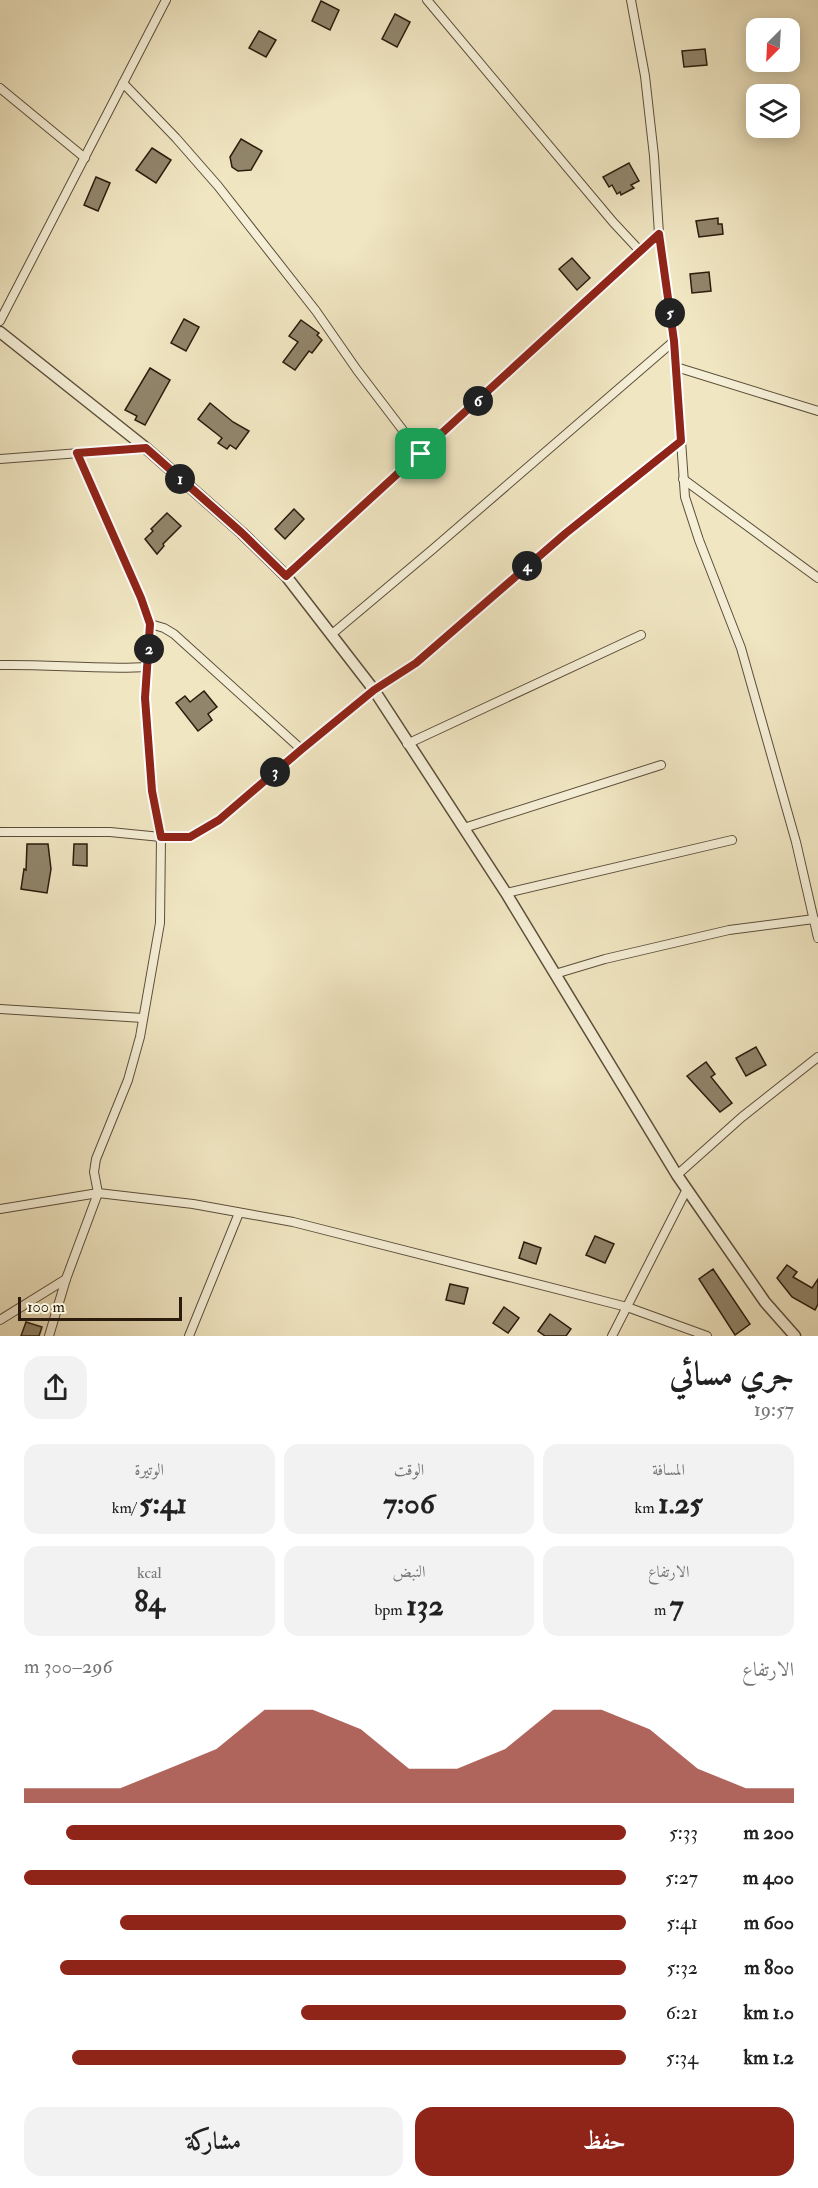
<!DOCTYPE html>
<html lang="ar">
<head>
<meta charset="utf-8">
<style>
	:root { --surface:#fff; --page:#f2f2f2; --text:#222; --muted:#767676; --accent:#8f2418 }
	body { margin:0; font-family:"IM FELL Double Pica",Amiri,serif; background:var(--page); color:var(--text); direction:rtl; height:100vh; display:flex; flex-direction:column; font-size:22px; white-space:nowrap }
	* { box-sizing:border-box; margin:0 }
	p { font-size:20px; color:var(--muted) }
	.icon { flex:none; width:33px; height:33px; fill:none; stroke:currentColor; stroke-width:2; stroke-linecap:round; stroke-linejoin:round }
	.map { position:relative; height:1336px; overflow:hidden; direction:ltr }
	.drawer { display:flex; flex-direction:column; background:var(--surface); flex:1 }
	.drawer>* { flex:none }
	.needle { width:39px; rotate:204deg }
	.tools { position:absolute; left:746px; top:18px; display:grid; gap:12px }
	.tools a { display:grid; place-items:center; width:54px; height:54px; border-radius:12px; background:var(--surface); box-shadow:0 3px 15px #0003; font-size:30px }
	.scale { position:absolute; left:18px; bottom:15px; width:164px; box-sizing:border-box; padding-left:6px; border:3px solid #2b1c0d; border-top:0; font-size:16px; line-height:21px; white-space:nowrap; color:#2b1c0d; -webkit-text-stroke:4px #f5efd7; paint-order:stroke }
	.pin { position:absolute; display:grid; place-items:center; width:51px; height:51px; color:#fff; margin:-26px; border-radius:12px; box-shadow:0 3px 9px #0006 }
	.km { position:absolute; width:30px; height:30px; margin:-15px; border-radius:50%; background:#222; color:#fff; font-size:16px; line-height:30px; text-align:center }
	.round { display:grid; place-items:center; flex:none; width:63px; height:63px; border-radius:18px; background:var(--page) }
	.summary { display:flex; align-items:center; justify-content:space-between; height:102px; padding:0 24px }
	h1 { font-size:33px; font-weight:700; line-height:45px }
	.metrics { display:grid; grid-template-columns:repeat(3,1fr); gap:9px; height:102px; padding:6px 24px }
	.metrics div { display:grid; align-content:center; border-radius:15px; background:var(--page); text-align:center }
	.metrics b { font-size:30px; font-weight:700 }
	.metrics small { font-size:16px; font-weight:400 }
	.metrics p { font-size:16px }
	.chart { height:168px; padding:12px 24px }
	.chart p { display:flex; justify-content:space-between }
	.chart svg { width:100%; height:108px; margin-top:6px; fill:var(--accent); opacity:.7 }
	.action { display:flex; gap:12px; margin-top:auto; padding:12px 24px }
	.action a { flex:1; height:69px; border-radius:18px; background:var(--accent); color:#fff; font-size:24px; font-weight:700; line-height:69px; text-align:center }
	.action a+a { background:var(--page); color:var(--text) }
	ul { padding:0 24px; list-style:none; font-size:20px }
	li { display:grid; grid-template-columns:96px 72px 1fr; align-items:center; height:45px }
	li i { height:15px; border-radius:8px; background:var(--accent) }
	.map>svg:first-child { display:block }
	.building { fill:#91856b; stroke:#2b1c0d; stroke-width:1.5 }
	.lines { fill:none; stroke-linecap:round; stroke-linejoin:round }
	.minor-casing { stroke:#5c4e3a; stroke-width:10 }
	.tertiary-casing { stroke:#5c4e3a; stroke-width:13 }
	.minor { stroke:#f5efd7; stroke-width:8 }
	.tertiary { stroke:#f5efd7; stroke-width:10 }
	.route-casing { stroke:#fff; stroke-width:12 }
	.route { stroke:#8f2418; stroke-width:8 }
</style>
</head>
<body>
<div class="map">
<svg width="818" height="1336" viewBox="0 0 818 1336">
	<rect width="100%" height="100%" fill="#f0e6c2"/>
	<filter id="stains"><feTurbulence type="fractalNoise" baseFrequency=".00333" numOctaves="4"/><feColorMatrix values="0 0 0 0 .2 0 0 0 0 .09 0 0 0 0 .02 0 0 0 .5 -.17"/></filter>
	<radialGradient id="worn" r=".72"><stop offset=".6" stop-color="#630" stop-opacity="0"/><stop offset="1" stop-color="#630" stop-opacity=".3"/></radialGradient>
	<g class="building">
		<path d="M321,1L339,10L330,30L312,21Z"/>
		<path d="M395,14L410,22L397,47L382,39Z"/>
		<path d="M259,31L276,40L266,57L249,48Z"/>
		<path d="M705,49L707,65L684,67L682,51Z"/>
		<path d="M241,139L262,151L251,170L238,171L232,167L230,157Z"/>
		<path d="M152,148L171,160L156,183L136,170Z"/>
		<path d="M629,163L639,181L631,185L634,188L621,195L620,192L617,194L612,185L609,187L603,177Z"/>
		<path d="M96,177L110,183L98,211L84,205Z"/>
		<path d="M718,218V224H722L723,234L699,237L696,221Z"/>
		<path d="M572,258L590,278L577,290L559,269Z"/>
		<path d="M709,272L711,291L692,293L690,274Z"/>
		<path d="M184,319L199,327L186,351L171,343Z"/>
		<path d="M301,320L319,333L317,335L322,340L312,353L309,351L295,370L283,362L298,342L289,336Z"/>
		<path d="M150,368L170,380L145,425L135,420L137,416L125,410Z"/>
		<path d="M210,403L233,422L249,431L236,449L230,445L227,449L218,443L222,438L198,419Z"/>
		<path d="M294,509L304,519L285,539L275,529Z"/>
		<path d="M167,513L181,526L163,544L164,546L157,554L145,539L153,531L151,529Z"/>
		<path d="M204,691L217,707L208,714L212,720L198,731L176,703L185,696L190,702Z"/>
		<path d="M27,844H48L51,869L47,893L21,889L24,869L26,870Z"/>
		<path d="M74,844H87V866L73,865Z"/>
		<path d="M756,1047L766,1065L746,1076L736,1058Z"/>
		<path d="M706,1062L715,1074L711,1077L732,1103L720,1112L687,1076Z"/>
		<path d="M595,1236L614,1244L605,1263L586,1255Z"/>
		<path d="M524,1242L541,1248L536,1264L519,1258Z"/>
		<path d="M787,1265L797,1272L793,1277L812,1288L818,1279V1304L815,1310L792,1297L777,1278Z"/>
		<path d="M713,1269L750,1324L735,1335L699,1279Z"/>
		<path d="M450,1284L468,1288L464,1304L446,1300Z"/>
		<path d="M504,1307L519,1318L508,1333L493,1323Z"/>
		<path d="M550,1314L571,1329L566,1336H545L538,1331Z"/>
		<path d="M26,1322L42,1327L39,1336H21Z"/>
	</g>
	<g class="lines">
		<g class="minor-casing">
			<g id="minor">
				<path d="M427,0L613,222L640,251"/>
				<path d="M631,0L645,76L654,156L659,234L674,341L685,497L699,540L741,648L796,842L818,938"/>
				<path d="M123,83L176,138L218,186L316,311L357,370L421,454"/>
				<path d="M0,88L85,158"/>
				<path d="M0,321L166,0"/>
				<path d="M676,367L818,411"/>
				<path d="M0,459L146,448"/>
				<path d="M683,479L818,578"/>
				<path d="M286,576L659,234"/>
				<path d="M150,624L164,628L174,634L301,749"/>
				<path d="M332,634L433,549L674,341"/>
				<path d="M0,665C49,664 98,670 147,667"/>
				<path d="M407,744L641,635"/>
				<path d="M464,828L661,765"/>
				<path d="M0,832H110L161,837H190L219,820L301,749L374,690L416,663L566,533L681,441"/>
				<path d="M506,893L732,840"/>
				<path d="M555,974L605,959L729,930L814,919"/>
				<path d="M0,1009L143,1018"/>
				<path d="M677,1175L742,1117L818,1057"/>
				<path d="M0,1209L98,1193L193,1204L293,1222L627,1307L707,1336"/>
				<path d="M0,1320L66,1279"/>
				<path d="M49,1336L66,1279L98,1193L94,1172L96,1159L128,1080L140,1037L160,923L161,837L152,791L145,698L150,624L141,598L77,453"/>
				<path d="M189,1336L239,1213"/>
				<path d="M612,1336L687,1189"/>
			</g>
		</g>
		<g class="tertiary-casing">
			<path id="tertiary" d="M0,332L146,448L242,533L286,576L374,690L506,893L677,1175L765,1302L795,1336"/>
		</g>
		<use href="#minor" class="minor"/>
		<use href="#tertiary" class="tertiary"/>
	</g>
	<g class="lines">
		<g class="route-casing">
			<path id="route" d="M659,234L674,341L681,441L566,533L416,663L374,690L302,749L219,820L190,837H161L152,791L145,698L150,624L141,598L77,453L146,448L242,533L286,576Z"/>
		</g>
		<use href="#route" class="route"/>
	</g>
	<rect width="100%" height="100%" filter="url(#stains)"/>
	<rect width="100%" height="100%" fill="url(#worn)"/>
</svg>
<div class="tools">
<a><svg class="needle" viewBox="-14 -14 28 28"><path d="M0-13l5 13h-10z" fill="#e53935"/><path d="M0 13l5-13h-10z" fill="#767676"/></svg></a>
<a><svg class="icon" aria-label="layers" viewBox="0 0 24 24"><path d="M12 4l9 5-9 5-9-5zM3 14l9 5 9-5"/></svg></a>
</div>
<div class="scale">100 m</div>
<div class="pin" style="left:421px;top:454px;background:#1e9e55"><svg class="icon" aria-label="arrive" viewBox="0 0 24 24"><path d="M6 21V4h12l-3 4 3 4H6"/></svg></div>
<b class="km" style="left:180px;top:479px">1</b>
<b class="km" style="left:149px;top:649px">2</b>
<b class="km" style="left:275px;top:772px">3</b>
<b class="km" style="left:527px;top:566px">4</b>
<b class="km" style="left:670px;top:313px">5</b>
<b class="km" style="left:478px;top:401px">6</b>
</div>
<section class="drawer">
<div class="summary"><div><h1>جري مسائي</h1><p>19:57</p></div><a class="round"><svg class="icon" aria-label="share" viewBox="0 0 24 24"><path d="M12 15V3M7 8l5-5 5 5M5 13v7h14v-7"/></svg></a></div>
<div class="metrics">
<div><p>المسافة</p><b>1.25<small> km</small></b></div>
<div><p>الوقت</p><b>7:06</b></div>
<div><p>الوتيرة</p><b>5:41<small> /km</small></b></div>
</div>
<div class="metrics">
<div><p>الارتفاع</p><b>7<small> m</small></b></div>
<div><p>النبض</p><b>132<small> bpm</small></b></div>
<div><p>kcal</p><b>84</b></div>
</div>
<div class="chart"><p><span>الارتفاع</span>296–300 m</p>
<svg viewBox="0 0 160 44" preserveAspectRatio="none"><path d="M0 44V38L10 38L20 38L30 30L40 22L50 6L60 6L70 14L80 30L90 30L100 22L110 6L120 6L130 14L140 30L150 38L160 38V44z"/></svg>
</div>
<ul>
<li><b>200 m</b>5:33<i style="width:93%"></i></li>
<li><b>400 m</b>5:27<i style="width:100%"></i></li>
<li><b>600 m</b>5:41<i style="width:84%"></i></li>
<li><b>800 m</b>5:32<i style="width:94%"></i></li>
<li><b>1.0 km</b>6:21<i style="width:54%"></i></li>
<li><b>1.2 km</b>5:34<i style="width:92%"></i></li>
</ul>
<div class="action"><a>حفظ</a><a>مشاركة</a></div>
</section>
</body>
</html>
